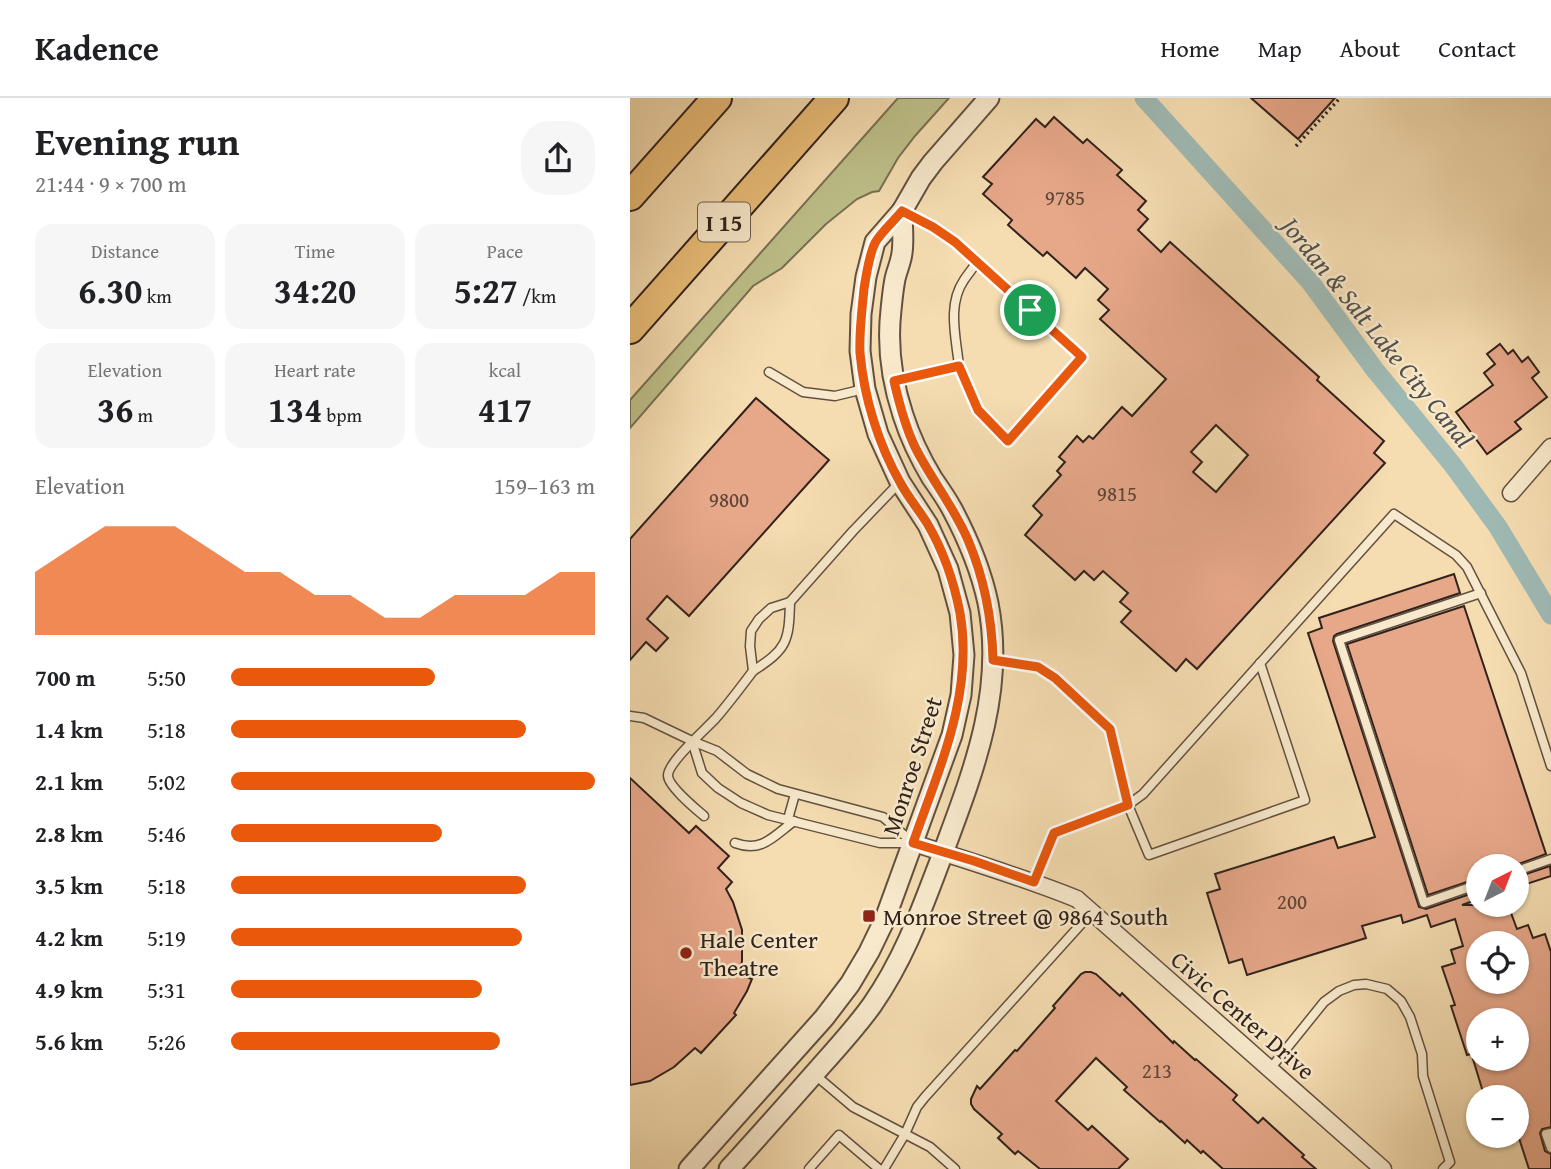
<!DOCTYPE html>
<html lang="en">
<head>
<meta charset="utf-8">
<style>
	:root { --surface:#fff; --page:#f6f6f6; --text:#202124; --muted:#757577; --line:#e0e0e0; --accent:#ea580c }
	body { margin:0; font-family:"Gentium Book Plus",serif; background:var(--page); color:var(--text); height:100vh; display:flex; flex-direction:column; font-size:26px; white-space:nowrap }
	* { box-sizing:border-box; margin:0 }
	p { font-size:23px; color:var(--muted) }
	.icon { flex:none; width:38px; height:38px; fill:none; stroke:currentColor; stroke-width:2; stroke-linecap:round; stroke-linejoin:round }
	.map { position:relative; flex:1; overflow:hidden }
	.side { display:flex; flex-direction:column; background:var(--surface); width:630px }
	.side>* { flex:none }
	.needle { width:46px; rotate:42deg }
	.controls { position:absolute; left:836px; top:756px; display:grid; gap:14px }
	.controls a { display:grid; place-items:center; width:63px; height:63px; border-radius:50%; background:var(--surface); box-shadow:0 2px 5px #0004; font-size:35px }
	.pin { position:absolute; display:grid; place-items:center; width:60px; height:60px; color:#fff; margin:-30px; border:4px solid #fff; border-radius:50%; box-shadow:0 2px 7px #0007 }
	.round { display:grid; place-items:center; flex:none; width:74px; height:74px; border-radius:28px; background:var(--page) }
	.overview { display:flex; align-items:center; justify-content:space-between; height:119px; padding:0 35px }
	h1 { font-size:38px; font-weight:800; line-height:52px }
	.stats { display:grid; grid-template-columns:repeat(3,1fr); gap:10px; height:119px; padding:7px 35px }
	.stats div { display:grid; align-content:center; border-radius:18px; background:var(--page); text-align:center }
	.stats b { font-size:35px; font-weight:800 }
	.stats small { font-size:19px; font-weight:400 }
	.stats p { font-size:19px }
	.chart { height:196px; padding:14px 35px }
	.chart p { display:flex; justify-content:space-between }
	.chart svg { width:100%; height:126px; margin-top:7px; fill:var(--accent); opacity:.7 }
	ul { padding:0 35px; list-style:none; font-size:23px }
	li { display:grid; grid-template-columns:112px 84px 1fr; align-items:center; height:52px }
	li i { height:18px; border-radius:9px; background:var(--accent) }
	header { display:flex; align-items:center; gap:42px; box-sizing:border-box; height:98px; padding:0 35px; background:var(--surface); border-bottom:2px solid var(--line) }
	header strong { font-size:33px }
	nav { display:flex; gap:38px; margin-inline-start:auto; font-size:24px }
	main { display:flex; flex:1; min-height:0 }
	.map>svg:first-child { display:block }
	.green { fill:#bec08a; stroke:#787153; stroke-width:2 }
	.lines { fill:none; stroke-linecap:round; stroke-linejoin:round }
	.canal { stroke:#9fbab5; stroke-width:19 }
	.building { fill:#e7a88a; stroke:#31221c; stroke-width:2; fill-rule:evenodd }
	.service-casing { stroke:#625141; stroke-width:11 }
	.minor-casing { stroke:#625141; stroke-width:19 }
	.tertiary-casing { stroke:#625141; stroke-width:23 }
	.motorway-casing { stroke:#31221c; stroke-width:32 }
	.path { stroke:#31221c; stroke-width:3.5; stroke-dasharray:2 3.5; stroke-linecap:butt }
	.service { stroke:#f8e9cc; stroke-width:8 }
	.minor { stroke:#f8e9cc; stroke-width:16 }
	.tertiary { stroke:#f8e9cc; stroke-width:19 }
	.motorway { stroke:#eabe78; stroke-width:28 }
	.route-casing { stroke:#fff; stroke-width:14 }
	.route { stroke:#ea580c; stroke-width:9 }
	.poi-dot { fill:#8f2418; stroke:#f8e9cc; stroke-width:2.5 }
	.labels { text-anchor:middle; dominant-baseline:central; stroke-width:5; stroke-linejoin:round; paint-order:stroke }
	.number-label { font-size:21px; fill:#5e4438 }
	.shield { fill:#f8e9cc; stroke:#6d5e51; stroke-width:2 }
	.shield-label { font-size:23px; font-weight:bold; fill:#31221c }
	.street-label { font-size:24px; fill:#31221c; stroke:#f8e9cc }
	.poi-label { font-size:24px; fill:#31221c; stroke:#f8e9cc; text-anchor:start }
	.water-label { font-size:26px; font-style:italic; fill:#52504a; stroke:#f8e9cc }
</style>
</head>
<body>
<header>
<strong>Kadence</strong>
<nav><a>Home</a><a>Map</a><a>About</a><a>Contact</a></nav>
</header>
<main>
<section class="side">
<div class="overview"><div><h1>Evening run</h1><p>21:44 · 9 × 700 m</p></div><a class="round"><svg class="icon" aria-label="share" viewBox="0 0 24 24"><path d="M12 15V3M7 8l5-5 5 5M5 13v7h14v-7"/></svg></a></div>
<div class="stats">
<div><p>Distance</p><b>6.30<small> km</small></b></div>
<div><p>Time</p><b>34:20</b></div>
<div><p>Pace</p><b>5:27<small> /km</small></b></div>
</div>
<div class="stats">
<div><p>Elevation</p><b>36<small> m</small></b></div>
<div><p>Heart rate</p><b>134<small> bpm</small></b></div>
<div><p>kcal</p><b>417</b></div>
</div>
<div class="chart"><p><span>Elevation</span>159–163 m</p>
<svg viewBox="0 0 160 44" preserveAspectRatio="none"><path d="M0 44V22L10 14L20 6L30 6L40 6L50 14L60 22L70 22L80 30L90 30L100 38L110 38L120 30L130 30L140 30L150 22L160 22V44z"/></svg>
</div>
<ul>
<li><b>700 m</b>5:50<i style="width:56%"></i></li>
<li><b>1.4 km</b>5:18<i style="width:81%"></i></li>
<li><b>2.1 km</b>5:02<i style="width:100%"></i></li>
<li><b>2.8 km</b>5:46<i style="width:58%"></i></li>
<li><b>3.5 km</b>5:18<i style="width:81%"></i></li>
<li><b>4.2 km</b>5:19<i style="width:80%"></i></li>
<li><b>4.9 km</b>5:31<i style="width:69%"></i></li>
<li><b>5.6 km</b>5:26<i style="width:74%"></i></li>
</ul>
</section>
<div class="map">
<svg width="921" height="1071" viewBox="0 0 921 1071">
	<rect width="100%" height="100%" fill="#f5ddb1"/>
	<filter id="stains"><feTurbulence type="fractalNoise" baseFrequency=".00286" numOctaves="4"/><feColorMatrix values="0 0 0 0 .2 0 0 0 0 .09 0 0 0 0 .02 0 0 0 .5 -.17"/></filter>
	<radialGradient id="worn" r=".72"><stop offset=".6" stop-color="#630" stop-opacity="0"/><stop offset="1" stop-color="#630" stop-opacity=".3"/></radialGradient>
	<path class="green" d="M268,0H319L285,38L268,60L249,93L242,94L227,101L196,126L152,170L123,188L0,330V302Z"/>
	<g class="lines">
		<path class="canal" d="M514,0L681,185L745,272L822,366L868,429L921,517"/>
	</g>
	<g class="building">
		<path d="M621,0H705L668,41Z"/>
		<path d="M424,19L453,45L457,41L492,72L487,77L516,103L508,112L518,121L508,132L531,154L540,144L689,279L687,282L754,343L744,355L755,365L567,571L556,561L546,573L491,524L501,513L490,504L498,495L473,473L464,482L454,473L445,482L395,437L412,417L403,408L431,377L427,373L435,364L429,359L447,338L453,344L459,338L463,341L492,309L502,318L536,281L470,221L479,212L468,202L478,191L455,170L446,180L417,154L413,158L378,127L382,122L353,96L362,86L353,79L406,21L415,29ZM586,327L618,357L586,394L563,374L572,364L561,354Z"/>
		<path d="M870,246L878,256L883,252L892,264L898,259L909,274L902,280L917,299L885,324L891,331L857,356L826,314L863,287L854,275L865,266L857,256Z"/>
		<path d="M126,300L199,362L59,518L37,498L17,521L38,540L26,553L16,544L0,562V441Z"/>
		<path d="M824,476L830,495L707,536L704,538L703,543L789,809L796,811L849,793V801L832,807H878L887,831L898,827L903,840L915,836L921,854V1029L912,1031L910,1035L915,1053L921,1056V1071H899L887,1034V999H869L866,990L853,994L843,961H887V922H849V954L837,957L821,908L825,907L812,869L825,865L821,852L833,848L825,821L801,829L797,817L773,825L771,817L732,828L736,840L617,877L612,861L599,865L577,795L590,791L585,776L704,739L708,750L745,739L678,535L692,530L689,520ZM849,845H887V884H849Z"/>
		<path d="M834,508L916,756L883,768H849V780L798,797L717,546Z"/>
		<path d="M0,680L59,735L66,728L99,758L88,770L102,784L96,791L103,804L112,832V863L109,877L122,881L117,893L104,915L106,917L71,955L65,950L44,969L20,983L0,987Z"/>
		<path d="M920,768L921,778L887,789V779Z"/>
		<path d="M455,874H461L466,876L490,898L492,895L543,945L544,943L565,962L566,961L607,997L603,1002L628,1025L633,1020L674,1057L672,1059L686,1071H593L573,1053L571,1055L557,1042L555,1045L531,1023L530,1024L494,992L497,989L466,960L426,1003L458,1032L462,1028L498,1061L488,1071H410L388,1053L385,1056L368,1040L372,1036L344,1011L341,1006V1001L347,988L350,991L385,952L387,953L425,910L423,908L451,876Z"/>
	</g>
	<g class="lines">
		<g class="service-casing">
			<g id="service">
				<path d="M329,268C326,239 317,207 334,182C338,176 343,170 347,164"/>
				<path d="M139,274L173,294L205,298L234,291"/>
				<path d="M266,282L329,268L348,312L378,343L452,259L325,144L303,129L275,114"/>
				<path d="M365,562L408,569L425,580L480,630L498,707L519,757L675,702L630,565"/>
				<path d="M123,573C157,551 159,544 160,504"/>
				<path d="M0,618L14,620L62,643L87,653L117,676L148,691L253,719L281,743"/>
				<path d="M62,643L72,675L88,690L111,705L138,717L250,745H280"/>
				<path d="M74,718C66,711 39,689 38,678C37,665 76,631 86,620C99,605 111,589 123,573L120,548L121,533L129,521L141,510L160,504L223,433L270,384"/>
				<path d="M158,721L165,696"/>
				<path d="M105,745C132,755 144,738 164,723"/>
				<path d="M887,773L921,761"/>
				<path d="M404,784L424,735L498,707L513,696L764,416L826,457L837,469L891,575L921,668"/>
				<path d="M849,786L794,805L709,542L851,495"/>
				<path d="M640,971L694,904L709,893L724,887L736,886L757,891L771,903L780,919L792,956L793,978L820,1064L813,1071"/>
				<path d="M184,976L223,1009L300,1049L325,1071"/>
				<path d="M921,1035L916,1036L921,1050"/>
				<path d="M179,1071L209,1037L249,1071"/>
				<path d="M254,1071L275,1036L287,1009L295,999L462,814"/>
			</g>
		</g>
		<g class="minor-casing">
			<g id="minor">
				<path d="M881,395L921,349"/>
				<path d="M283,745C339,763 393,779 447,801L753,1071"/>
			</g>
		</g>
		<g class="tertiary-casing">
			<g id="tertiary">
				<path d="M59,1071L194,920L220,886L239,854L255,821L322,637L331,597L334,557L330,515L318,471L298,427L270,384L248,336L235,291L230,253L231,216L236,179L245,144L272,113L291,80L303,64L359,0"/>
				<path d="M99,1071C130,1037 161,1002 191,968C209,948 227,928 242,907C274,861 291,813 310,763C341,679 376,596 358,505C351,472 338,441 322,411C316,400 309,390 302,380C290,360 280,339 273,317C262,284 257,247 261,212C262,202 263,191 265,181C267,172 271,164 272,155C274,142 272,126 272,113"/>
			</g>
		</g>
		<g class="motorway-casing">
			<g id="motorway">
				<path d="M0,98L87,0"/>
				<path d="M0,231L204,0"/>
			</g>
		</g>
		<path class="path" d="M666,48L710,0"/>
		<use href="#service" class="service"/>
		<use href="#minor" class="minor"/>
		<use href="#tertiary" class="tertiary"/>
		<use href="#motorway" class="motorway"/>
	</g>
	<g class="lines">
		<g class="route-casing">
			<path id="route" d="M272,113L303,129L325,144L452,259L378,343L348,312L329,268L264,283C269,305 275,328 285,349C301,381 324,409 338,442C354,480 362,520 363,562L408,569L425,580L480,631L498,707L424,735L404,784L344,763L283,745C309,670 344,596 330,515C324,484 313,452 297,425C289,412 278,399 271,386C248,346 234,299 230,255C229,234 232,212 234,191C236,178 239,157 245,145C250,135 265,122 272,113Z"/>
		</g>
		<use href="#route" class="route"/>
	</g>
	<g class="poi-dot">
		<rect x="232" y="811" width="14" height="14" rx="3.5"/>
		<circle cx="56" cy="855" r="7"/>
	</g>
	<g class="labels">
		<g class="number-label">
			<text x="435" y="99">9785</text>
			<text x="487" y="395">9815</text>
			<text x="99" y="401">9800</text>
			<text x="662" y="803">200</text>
			<text x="527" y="972">213</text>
		</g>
		<rect class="shield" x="68" y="104.5" width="52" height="39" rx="5"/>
		<g class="shield-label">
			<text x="94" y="124">I 15</text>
		</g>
		<g class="street-label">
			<text transform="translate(282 668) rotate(-72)">Monroe Street</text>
			<text transform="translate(613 917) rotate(41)">Civic Center Drive</text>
		</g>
		<g class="poi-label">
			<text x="253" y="818">Monroe Street @ 9864 South</text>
			<text x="70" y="841">Hale Center<tspan x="70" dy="28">Theatre</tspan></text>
		</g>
		<g class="water-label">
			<text transform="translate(748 234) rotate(51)">Jordan &amp; Salt Lake City Canal</text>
		</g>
	</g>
	<rect width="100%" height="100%" filter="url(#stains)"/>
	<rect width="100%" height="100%" fill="url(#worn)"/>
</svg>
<div class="controls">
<a><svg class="needle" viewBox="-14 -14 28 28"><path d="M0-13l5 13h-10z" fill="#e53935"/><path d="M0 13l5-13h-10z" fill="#757577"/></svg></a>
<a><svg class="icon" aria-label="locate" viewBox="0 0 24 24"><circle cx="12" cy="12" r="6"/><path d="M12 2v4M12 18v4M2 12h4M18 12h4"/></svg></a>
<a>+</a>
<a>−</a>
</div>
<div class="pin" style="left:400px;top:212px;background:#1e9e55"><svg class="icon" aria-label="arrive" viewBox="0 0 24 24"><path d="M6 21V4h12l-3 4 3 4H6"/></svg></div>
</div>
</main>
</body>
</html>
